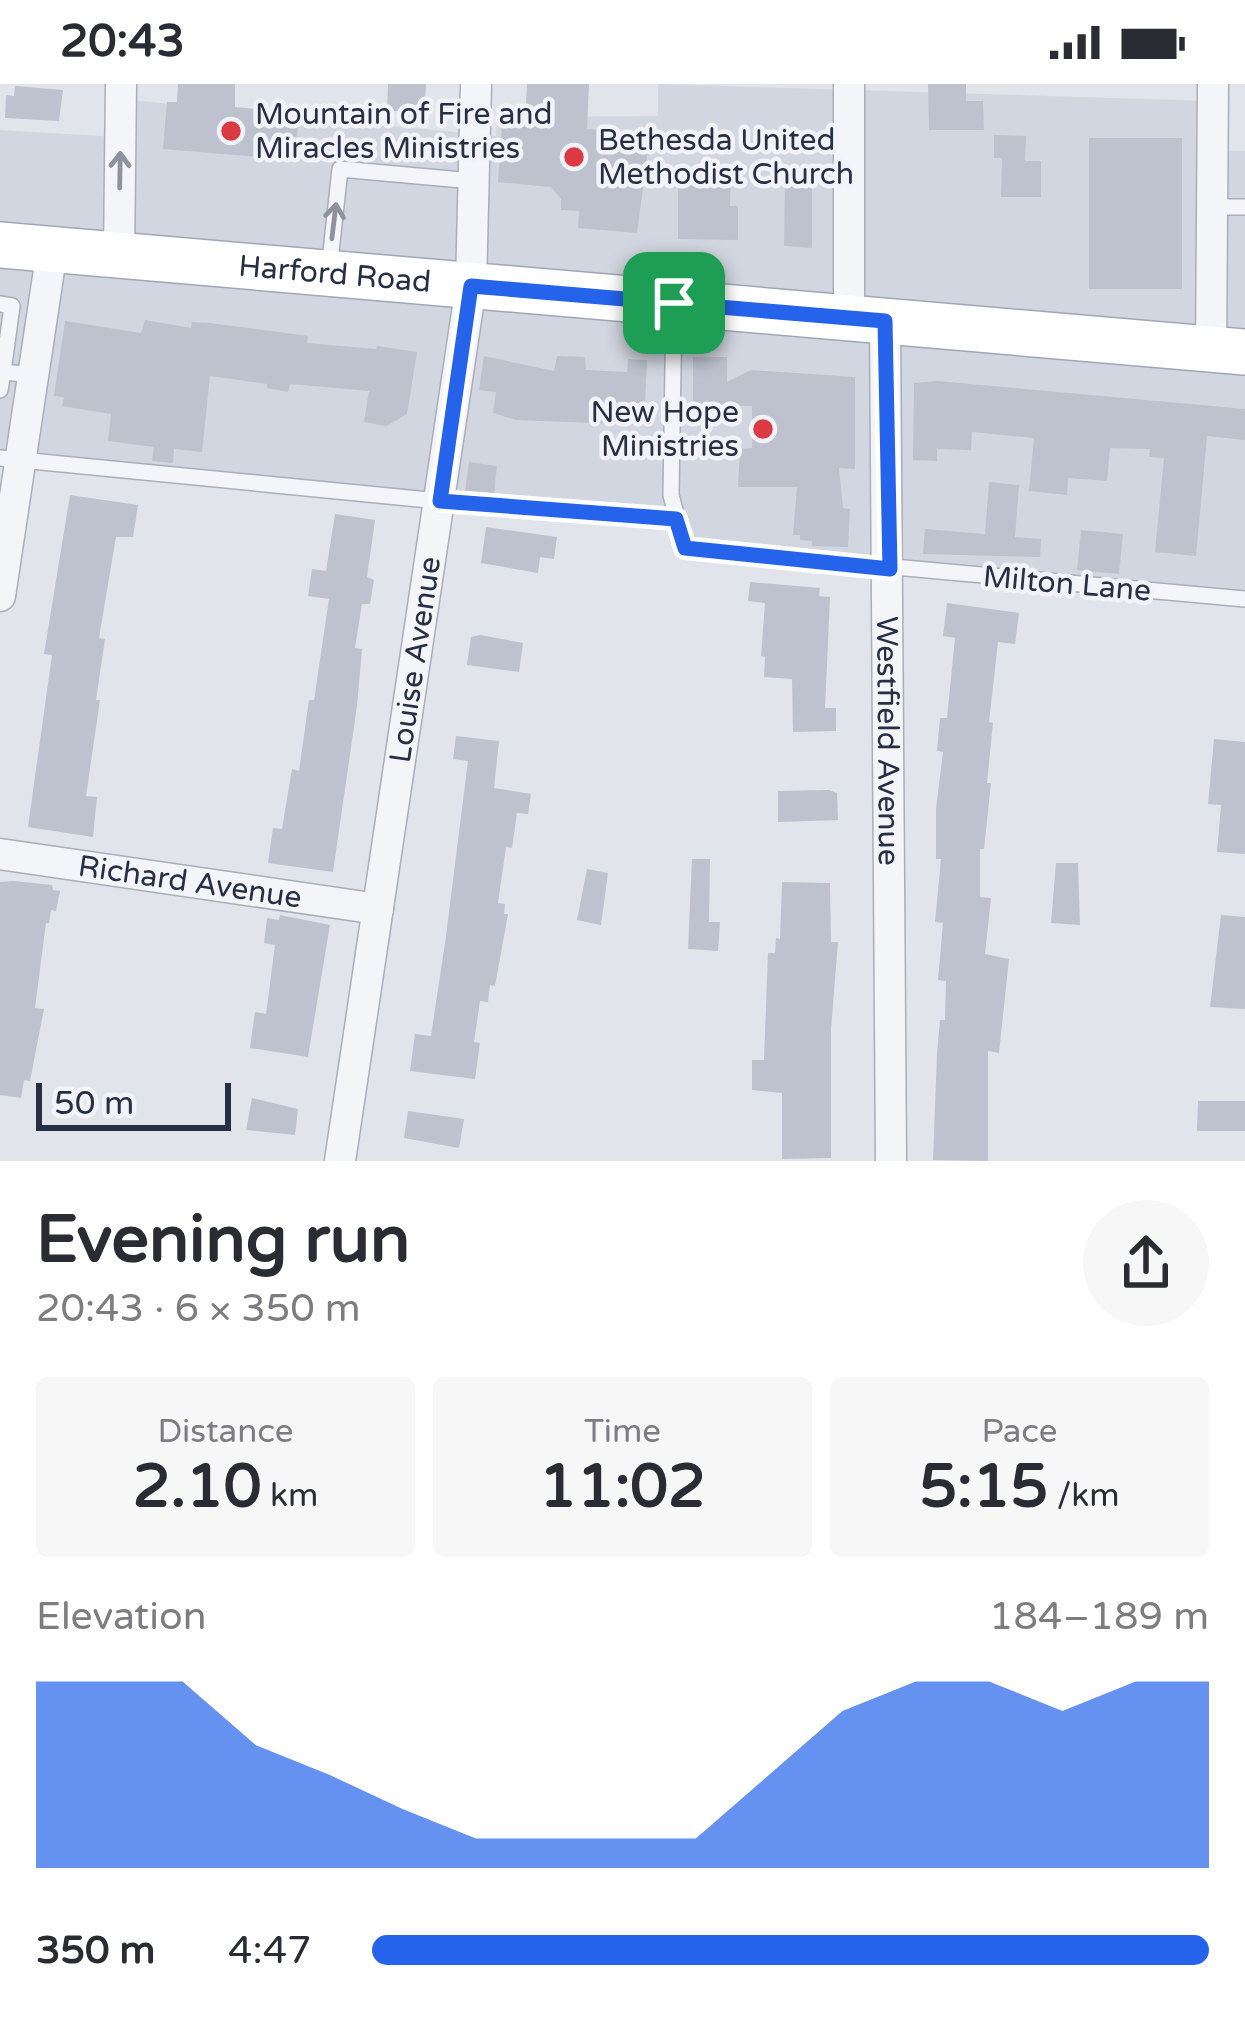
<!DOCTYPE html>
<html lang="en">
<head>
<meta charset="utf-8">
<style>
	:root { --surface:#fff; --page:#f7f7f7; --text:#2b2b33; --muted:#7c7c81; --accent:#2563eb }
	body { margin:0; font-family:"Varela Round",sans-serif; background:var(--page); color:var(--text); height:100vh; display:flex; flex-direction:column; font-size:45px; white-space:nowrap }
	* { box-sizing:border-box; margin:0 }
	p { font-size:39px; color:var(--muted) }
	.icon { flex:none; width:66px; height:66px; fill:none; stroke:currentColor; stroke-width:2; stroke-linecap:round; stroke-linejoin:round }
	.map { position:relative; height:1077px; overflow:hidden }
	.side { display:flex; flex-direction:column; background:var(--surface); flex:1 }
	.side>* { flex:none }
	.scale { position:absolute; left:36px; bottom:30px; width:195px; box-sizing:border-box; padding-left:12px; border:6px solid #272f44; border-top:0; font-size:33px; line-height:42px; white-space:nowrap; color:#272f44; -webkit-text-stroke:9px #f1f3f8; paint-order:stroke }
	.pin { position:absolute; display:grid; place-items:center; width:102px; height:102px; color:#fff; margin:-51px; border-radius:24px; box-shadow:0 6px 18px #0006 }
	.round { display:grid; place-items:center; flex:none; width:126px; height:126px; border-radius:63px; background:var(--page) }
	.overview { display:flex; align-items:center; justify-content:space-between; height:204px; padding:0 36px }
	h1 { font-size:66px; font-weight:700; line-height:90px }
	.figures { display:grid; grid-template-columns:repeat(3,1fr); gap:18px; height:204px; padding:12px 36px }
	.figures div { display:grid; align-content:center; border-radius:12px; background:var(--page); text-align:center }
	.figures b { font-size:60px; font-weight:700 }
	.figures small { font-size:33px; font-weight:400 }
	.figures p { font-size:33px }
	.chart { height:336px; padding:24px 36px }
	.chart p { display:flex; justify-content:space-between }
	.chart svg { width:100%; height:216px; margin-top:12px; fill:var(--accent); opacity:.7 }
	ul { padding:0 36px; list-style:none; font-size:39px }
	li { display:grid; grid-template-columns:192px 144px 1fr; align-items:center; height:90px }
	li i { height:30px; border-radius:15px; background:var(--accent) }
	.status { display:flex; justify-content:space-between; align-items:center; height:84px; padding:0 60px; background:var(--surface); direction:ltr }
	.status svg { height:33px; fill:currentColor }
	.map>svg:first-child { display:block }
	.built { fill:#d2d6e0 }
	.building { fill:#bdc2ce }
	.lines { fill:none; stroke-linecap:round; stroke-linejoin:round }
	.service-casing { stroke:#a9aeb9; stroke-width:18 }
	.minor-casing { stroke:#a9aeb9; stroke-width:33 }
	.primary-casing { stroke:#9fa6b8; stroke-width:48 }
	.service { stroke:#f4f5f9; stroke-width:15 }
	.minor { stroke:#f4f5f9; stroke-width:30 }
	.primary { stroke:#fff; stroke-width:45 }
	.oneway { stroke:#8e929e }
	.route-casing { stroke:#fff; stroke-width:24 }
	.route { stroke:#2563eb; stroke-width:15 }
	.poi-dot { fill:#dc3a43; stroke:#f1f3f8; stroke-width:4.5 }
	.labels { text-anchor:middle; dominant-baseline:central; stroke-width:9; stroke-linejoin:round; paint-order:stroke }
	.poi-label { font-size:30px; fill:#272f44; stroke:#f1f3f8; text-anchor:start }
	.street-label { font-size:30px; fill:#272f44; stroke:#f1f3f8 }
</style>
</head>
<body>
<div class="status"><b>20:43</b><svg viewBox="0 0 49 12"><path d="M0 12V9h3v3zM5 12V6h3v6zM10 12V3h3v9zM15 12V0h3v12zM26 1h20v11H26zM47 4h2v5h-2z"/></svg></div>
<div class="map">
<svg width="1245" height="1077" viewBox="0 0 1245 1077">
	<rect width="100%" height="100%" fill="#e1e4eb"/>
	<path class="built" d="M658,0L1210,17V66L1245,67V514L687,464L665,439L0,382V46L118,53L120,15L496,52L497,33L658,32Z"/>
	<g class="building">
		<path d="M178,0H235V23L299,29L295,76L163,65L167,18H177Z"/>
		<path d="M388,0H426L424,36L403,35V27H387Z"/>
		<path d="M527,0H589L587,45L650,50L637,149L578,144L579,127L561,126V115L551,103L498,98L502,38L525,40Z"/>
		<path d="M928,0H966V17H983L984,46H929Z"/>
		<path d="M15,2L63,6L59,37L5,34L6,11L14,12Z"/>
		<path d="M994,51L1026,52L1025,77H1041V113H1001L1002,74H994Z"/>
		<rect x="1089" y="54" width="93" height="151"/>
		<path d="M699,83H731L730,122H738V156L678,155V97H699Z"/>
		<path d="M785,93H812V164L784,162Z"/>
		<path d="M145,236L191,244L192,238L210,239L308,252L307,259L376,265L377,262L417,268L407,330L386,342L364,338L369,307L290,300L288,308L267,304V300L210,292L202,368L174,365L173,379L152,377L154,363L108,357L111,330L62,322L64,313L54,312L65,237L141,249Z"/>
		<path d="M484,272L554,287L557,272L585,273L586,286L627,288L628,275L647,276L644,341L516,336L493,329L496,308L479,306Z"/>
		<path d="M693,273H727V298L751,286L855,293V385L839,384L843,424L850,425L848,463L812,462V457L800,456V451H793L797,403H738L740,365L752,364V322L687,321L693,318Z"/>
		<path d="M937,297L1245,325V356L1207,352L1196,472L1155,468L1164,374L1149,373L1150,365L1110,364L1107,397L1068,394L1067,411L1029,407L1034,354L972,348L971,366L937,365V377L913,376L914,299Z"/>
		<path d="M469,378L497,382L494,409L465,407Z"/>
		<path d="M989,398L1019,401L1015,453L1041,455L1040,473L923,470L925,445L985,450Z"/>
		<path d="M70,411L138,421L133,453H116L99,554L105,555L96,616H100L86,712L97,713L93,753L28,743L52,571L44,570Z"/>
		<path d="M335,430L375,436L367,493L374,496L370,520H362L355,564L362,565L357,622L333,788L268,779L273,744L282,745L292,685L299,687L309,616H314L329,515L308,512L312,485L326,487Z"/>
		<path d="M486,443L557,453L554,475L540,473L538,489L481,479Z"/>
		<path d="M1081,446L1123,450L1119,490L1077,486Z"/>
		<path d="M750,498L820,504L819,512L830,513L825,624H836V647L793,648L792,595L764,593L765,573L761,572L765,519L748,517Z"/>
		<path d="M947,519L1019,529L1015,560L998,558L989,638L993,639L987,699H991L984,765H980V813L991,814L985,870L1009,875L999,969L988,967V1077L933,1076L937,970L940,936H945L946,897L938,896L943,839L935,838L941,775H936V725L943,668L937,667L940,634H947L955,554L943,552Z"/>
		<path d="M480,551L523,559L519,588L467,581L471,553Z"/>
		<path d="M456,652L499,657L494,704L531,710L528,730L517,729L512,764L506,763L498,819L505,820L504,830H508L495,902L490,901L488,918L480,917L474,958L480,959L475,995L410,987L415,950L431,952L446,852L468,677L453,675Z"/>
		<path d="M1214,655L1245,658V770L1217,768L1221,721L1208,720Z"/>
		<path d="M829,706L837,709L838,736L778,738V707Z"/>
		<path d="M692,775H710L709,838H720L718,867L688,865Z"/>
		<path d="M1056,779H1078L1080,841L1051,839Z"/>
		<path d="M587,785L608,789L601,841L577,836Z"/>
		<path d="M14,797L52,801L53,806L60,807L56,827L51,826L49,839H46L35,924L44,925L30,997L24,996L21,1014L0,1011V798Z"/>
		<path d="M782,798L830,799L831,858H838L831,945V1074L782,1075V1009L752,1006V976H764L768,869H775L776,854L780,855Z"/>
		<path d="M280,831L330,841L308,973L250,964L255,928L266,930L275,861L264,859L267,834L279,836Z"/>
		<path d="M1221,831L1245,833V925L1210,923Z"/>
		<path d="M252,1014L298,1025L295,1051L246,1046Z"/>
		<path d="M1198,1017H1245V1047H1197Z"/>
		<path d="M408,1027L464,1035L459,1064L404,1054Z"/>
	</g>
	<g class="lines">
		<g class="service-casing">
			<g id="service">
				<path d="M1212,123H1245"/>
				<path d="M329,186L340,85L473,97"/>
				<path d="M0,220L12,222L3,288L34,291"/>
				<path d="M674,221L671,411L685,464L1245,515"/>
				<path d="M0,306L3,288"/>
				<path d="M0,374L439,417L676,435"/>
			</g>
		</g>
		<g class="minor-casing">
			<g id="minor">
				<path d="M119,171L121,0"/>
				<path d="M849,234V0"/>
				<path id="s1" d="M885,237L891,1077"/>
				<path d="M1211,265L1213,0"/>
				<path d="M0,512L52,166"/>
				<path id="s2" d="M0,770L378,825"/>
				<path id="s3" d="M340,1077L471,202L476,0"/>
			</g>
		</g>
		<g class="primary-casing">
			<g id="primary">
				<path id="s4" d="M0,161L1245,268"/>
			</g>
		</g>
		<use href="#service" class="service"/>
		<use href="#minor" class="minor"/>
		<use href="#primary" class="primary"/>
	</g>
	<defs><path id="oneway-shaft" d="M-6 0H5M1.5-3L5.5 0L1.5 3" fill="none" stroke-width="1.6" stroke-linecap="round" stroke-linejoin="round" transform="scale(3)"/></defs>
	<g class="oneway">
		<use href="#oneway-shaft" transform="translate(120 86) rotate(-89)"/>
		<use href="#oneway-shaft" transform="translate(334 137) rotate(-83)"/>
	</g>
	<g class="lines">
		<g class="route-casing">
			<path id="route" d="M471,202L885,237L890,485L685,464L676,435L440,417Z"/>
		</g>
		<use href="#route" class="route"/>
	</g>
	<g class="poi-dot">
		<circle cx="231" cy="47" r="12"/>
		<circle cx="574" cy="73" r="12"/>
		<circle cx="763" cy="345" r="12"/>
	</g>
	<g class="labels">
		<g class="poi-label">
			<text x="255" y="30">Mountain of Fire and<tspan x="255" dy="34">Miracles Ministries</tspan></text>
			<text x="598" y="56">Bethesda United<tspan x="598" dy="34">Methodist Church</tspan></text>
			<text x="739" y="328" text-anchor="end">New Hope<tspan x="739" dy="34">Ministries</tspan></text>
		</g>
		<g class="street-label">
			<text stroke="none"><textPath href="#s4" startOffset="336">Harford Road</textPath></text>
			<text transform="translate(1067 500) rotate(5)">Milton Lane</text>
			<text stroke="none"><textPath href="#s3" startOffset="507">Louise Avenue</textPath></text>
			<text stroke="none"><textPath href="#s1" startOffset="420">Westfield Avenue</textPath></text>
			<text stroke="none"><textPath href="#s2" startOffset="192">Richard Avenue</textPath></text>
		</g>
	</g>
</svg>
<div class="scale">50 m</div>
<div class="pin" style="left:674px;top:219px;background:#1e9e55"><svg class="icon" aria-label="arrive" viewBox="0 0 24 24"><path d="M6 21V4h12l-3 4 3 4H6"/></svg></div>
</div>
<section class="side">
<div class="overview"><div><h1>Evening run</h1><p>20:43 · 6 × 350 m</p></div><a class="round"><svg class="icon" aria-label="share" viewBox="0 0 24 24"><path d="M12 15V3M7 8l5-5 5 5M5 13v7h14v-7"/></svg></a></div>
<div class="figures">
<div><p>Distance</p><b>2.10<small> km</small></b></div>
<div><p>Time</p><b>11:02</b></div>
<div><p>Pace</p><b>5:15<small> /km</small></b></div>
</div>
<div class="chart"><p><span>Elevation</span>184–189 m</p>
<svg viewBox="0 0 160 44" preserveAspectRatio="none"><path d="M0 44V6L10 6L20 6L30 19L40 25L50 32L60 38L70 38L80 38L90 38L100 25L110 12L120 6L130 6L140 12L150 6L160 6V44z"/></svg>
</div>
<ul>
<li><b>350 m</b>4:47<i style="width:100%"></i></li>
</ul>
</section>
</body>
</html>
